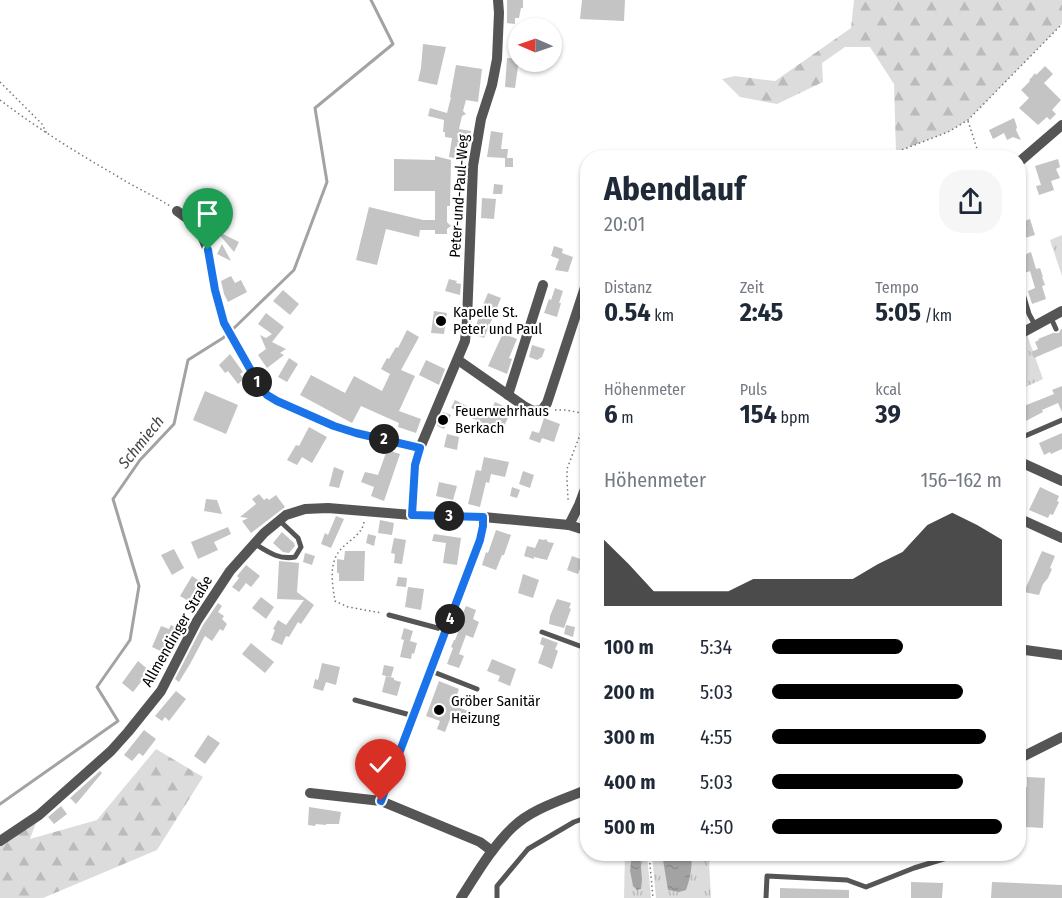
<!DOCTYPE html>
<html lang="de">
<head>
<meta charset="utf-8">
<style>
	:root { --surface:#fff; --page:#f6f6f7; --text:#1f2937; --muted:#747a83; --accent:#000 }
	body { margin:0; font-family:"Fira Sans Condensed",sans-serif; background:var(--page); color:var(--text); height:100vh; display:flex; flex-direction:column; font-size:22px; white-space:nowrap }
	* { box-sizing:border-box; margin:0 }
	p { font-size:20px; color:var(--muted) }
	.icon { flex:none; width:33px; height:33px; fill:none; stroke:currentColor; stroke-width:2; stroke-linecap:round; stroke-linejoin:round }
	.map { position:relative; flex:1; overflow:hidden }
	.side { position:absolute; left:580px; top:150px; width:446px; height:711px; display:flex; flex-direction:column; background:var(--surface); border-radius:24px; box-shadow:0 2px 4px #0004 }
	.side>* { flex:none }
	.needle { width:39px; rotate:272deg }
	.fabs { position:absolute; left:508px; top:18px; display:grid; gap:12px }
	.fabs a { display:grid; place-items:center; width:54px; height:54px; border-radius:50%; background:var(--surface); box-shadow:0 2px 4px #0004; font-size:30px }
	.pin { position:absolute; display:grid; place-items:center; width:51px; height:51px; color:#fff; margin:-62px -26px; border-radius:50% 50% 50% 0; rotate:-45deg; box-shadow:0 0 6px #0007 }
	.pin .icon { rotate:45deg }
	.km { position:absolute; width:30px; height:30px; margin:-15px; border-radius:50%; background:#222; color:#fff; font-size:16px; line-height:30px; text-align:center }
	.round { display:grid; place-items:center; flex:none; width:63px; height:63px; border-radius:24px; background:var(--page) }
	.head { display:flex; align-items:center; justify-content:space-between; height:102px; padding:0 24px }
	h1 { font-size:33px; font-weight:700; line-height:45px }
	.stats { display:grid; grid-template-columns:repeat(3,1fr); gap:9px; height:102px; padding:6px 24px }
	.stats div { display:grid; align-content:center }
	.stats b { font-size:26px; font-weight:700 }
	.stats small { font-size:16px; font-weight:400 }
	.stats p { font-size:16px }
	.chart { height:168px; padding:12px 24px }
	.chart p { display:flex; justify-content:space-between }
	.chart svg { width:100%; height:108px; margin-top:6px; fill:var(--accent); opacity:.7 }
	ul { padding:0 24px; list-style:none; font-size:20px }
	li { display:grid; grid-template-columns:96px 72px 1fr; align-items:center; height:45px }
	li i { height:15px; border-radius:8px; background:var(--accent) }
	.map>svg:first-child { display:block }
	.grass { fill:url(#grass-tufts) }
	.forest { fill:url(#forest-firs) }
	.water { fill:url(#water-ripples) }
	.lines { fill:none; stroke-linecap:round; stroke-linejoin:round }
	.stream { stroke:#a3a3a3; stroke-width:3 }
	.building { fill:#c4c4c4 }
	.path { stroke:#777; stroke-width:1.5; stroke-dasharray:1.5 3; stroke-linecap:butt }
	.lane { stroke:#555; stroke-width:5 }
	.street { stroke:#555; stroke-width:10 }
	.route-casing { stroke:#fff; stroke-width:12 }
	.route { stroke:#1a73e8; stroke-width:8 }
	.poi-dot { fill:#000; stroke:#fff; stroke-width:2 }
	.labels { text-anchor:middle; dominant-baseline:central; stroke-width:4.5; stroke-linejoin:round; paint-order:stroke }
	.street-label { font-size:15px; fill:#000; stroke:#fff }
	.poi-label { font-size:15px; fill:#000; stroke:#fff; text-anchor:start }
	.water-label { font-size:16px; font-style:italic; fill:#444; stroke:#fff }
</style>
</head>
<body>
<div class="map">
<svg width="1062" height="898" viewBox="0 0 1062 898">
	<defs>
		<pattern id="grass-tufts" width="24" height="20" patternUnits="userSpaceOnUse" patternTransform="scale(1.5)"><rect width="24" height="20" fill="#dcdcdc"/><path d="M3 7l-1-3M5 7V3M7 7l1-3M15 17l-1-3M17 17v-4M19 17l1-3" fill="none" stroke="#bbb"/></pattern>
		<pattern id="forest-firs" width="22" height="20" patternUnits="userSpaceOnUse" patternTransform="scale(1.5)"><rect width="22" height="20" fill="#dcdcdc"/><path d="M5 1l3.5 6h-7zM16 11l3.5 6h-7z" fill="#bbb"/></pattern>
		<pattern id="water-ripples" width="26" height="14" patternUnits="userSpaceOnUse" patternTransform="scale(1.5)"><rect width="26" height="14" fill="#a3a3a3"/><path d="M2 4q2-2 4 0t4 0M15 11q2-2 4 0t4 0" fill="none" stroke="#8b8b8b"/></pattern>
	</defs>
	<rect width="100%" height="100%" fill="#fff"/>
	<g class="grass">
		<path d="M1062,235V276L1050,240Z"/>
		<path d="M1026,332L1043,379L1019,390V335Z"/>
		<path d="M625,854H647L651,898H624Z"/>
		<path d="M652,854H775L731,860L713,858L709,862L711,898H656Z"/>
	</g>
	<g class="forest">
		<path d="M854,0H1062V24L968,120L948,132L896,152L894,84L870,47H845L822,63L823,82L777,104L740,97L722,79L735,76L775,81L851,28Z"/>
		<path d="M156,749L203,777L157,850L43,898H0V843L39,815L30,839L97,820Z"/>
	</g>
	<g class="water">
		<path d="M632,854H640L642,880L641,889L637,890L633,886L630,870Z"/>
		<path d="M662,854H691C693,865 690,879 686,890L679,892L668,890Z"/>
	</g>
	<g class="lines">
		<g class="stream">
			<path d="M232,330L294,270L327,182L315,108L393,44L371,0"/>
			<path d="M0,804L118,721L97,687L130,640L139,586L113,499L140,460L174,424L188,360L223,338L227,334"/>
		</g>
	</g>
	<g class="building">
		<path d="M507,0H523V8H521L519,18H515V24L507,23Z"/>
		<path d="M582,0H625L624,21L580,19Z"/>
		<path d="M423,44L446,47L437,85L418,81L421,68Z"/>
		<path d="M507,58L519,59L515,88L505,87Z"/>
		<path d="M456,65L482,69L478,102L466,100L463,111L466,114L462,116L459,129L471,131L468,147H465L463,160L449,157L452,138L445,137V132H443L444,120L428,116L430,108L447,113L451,97H450Z"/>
		<path d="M1045,66L1053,74L1044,83L1061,100L1052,110L1056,114L1050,120L1047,117L1038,125L1019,108L1029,98L1021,90L1030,81L1029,80L1032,77L1035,73L1036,75Z"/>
		<path d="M1014,118L1017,127L1016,130L1021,140L1013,137L1007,140L1004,133L993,139L989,130Z"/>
		<path d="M491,131L503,133L501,149H508L507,158H513V167H505V158L487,157Z"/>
		<path d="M435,156L451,160L450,206H447V222L451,226L447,229V234H435V230H420L419,237L386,229L377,265L356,260L369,207L423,220H435V191H394V159L435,160Z"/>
		<path d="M1058,159L1060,167L1056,169L1060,178L1051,181L1054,190L1039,195L1036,186L1041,185L1035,166Z"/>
		<path d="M494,184L503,185L502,194H493Z"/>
		<path d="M482,198L496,199L494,219L481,218Z"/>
		<path d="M1030,219L1035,235L1018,240V223Z"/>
		<path d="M214,222L226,228L223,234L239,242L234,252L218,233L211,230Z"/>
		<path d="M222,244L231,261L217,254Z"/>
		<path d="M554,246L563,249L562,253L573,257L568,272L555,270L559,259L551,256Z"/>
		<path d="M1031,252L1036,269L1040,268L1043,277H1042L1045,285L1042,286L1046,299L1032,304L1028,291L1035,288L1030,271L1022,274L1018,262V259L1025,257L1024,255Z"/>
		<path d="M231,276L235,283L241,280L247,292L228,302L224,294L221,281Z"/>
		<path d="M449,279L457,281L456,283L461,284L460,295L445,291Z"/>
		<path d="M555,288L563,291L559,303H561L557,317L544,313L549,299L551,300Z"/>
		<path d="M283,290L299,304L290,315L273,301Z"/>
		<path d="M488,293L501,298L484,338L473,334L479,317H478Z"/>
		<path d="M434,311L447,313L444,334L431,333Z"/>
		<path d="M266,313L284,327L272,342L286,349L280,353L284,355L267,368L258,355L266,349L260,335L266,338L272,334L258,324Z"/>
		<path d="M1061,329H1062V346L1034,358L1031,352L1038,349L1035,342L1039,340L1038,339L1053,333H1059Z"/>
		<path d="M407,330L419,337L401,370L415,376L399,411L421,419L416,433L398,427L399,423L361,406L352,423L300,395L311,375L345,393L354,376L382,391L390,374L381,369L387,358L389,359L396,347L398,348Z"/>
		<path d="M503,333L517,339L509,358L512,359L507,374L488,366Z"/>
		<path d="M532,345L545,349L542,357L537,360L529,357Z"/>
		<path d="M230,354L243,372L240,374L244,379L238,384L228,371L225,373L219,365Z"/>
		<path d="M289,358L298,364L287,382L278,377Z"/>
		<path d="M426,360L445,369L439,385L419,375Z"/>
		<path d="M1062,386V412L1058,403L1042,410L1043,412L1022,423L1018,415L1026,411L1024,406L1054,394L1052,390Z"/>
		<path d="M205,391L238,405L226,434L193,420Z"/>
		<path d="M455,400L488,417L495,402L512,410L501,432L451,408Z"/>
		<path d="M443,412L451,415L444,429L437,426Z"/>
		<path d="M544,418L560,424L554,442L542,438L540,443L529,439L532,431L539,433Z"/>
		<path d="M309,427L327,437L312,463L302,457L297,465L287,460L296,445L299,446Z"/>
		<path d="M1062,433V449L1051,454L1050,452L1044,455L1039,443Z"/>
		<path d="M447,434L459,437L457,450L444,447Z"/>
		<path d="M387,450L400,454L384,501L371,496L374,487L361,482L365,472L378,475Z"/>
		<path d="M484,457L509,462L505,477L491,474L489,483L486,482L480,507L468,504L476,470L481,471Z"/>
		<path d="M334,467L344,471L339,488L329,486Z"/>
		<path d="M523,471L534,475L530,488L519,484Z"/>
		<path d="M439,482L457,486L453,500L436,496Z"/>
		<path d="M512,487L520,490L517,498L510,496Z"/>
		<path d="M1040,487L1059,496L1057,501L1059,502L1053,515L1050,514L1048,518L1029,510Z"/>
		<path d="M259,494L264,500L267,498L269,500L276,495L285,507L251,533L242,521L248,518L240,517L256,504L252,499Z"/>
		<path d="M206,499L217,500L222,514L204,511Z"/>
		<path d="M336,516L344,519L331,548L321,544L325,533L328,535Z"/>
		<path d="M380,520L394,523L392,535L378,533Z"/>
		<path d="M228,527L231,534L214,542L218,550L198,559L191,542Z"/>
		<path d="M496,530L511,535L504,555H502L496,570L482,565L486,552L488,553Z"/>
		<path d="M282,532L294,543L295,546L289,553L283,552L273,543Z"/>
		<path d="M368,534L376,536L374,546L366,543Z"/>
		<path d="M434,534L461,538L457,565L443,563L446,543L432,541Z"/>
		<path d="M394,538L406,540L402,564L394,563L395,554L391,553Z"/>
		<path d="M539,539L544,540L546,539L548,542L554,543L547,560L534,557V559L524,556L527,546L535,548Z"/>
		<path d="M174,549L184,568L172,575L161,555Z"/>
		<path d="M345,551H365L364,581H339V573H337V559L344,560Z"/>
		<path d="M1042,551L1055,556L1050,568L1052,569L1048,578L1043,584L1039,595L1024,592Z"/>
		<path d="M305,553L315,556L312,565L303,562Z"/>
		<path d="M572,556L583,560L578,574L567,570Z"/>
		<path d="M279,561L299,563L297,592L314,605L301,624L298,622L289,637L286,636L282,645L271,640L275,630L273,629L278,620L286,625L304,600L277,599Z"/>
		<path d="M246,565L260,576L251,587L246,583L239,592L232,587L239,578L237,576Z"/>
		<path d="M523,574L539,580L533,598L518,593Z"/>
		<path d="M192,576L204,584L192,603L180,596Z"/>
		<path d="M398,577L407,578L406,587L396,586Z"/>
		<path d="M408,587L424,589L421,610L405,607Z"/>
		<path d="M261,597L274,607L266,619L252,608Z"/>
		<path d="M557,599L571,603L569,608L571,609L564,628L549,624L550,616Z"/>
		<path d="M218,603L222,606L218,612L224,616L222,619L227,624L223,631L220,629L212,641L205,636L190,664L179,682L175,679L203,625Z"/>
		<path d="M466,606L476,610L473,619L479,622L473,638L466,635L459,654L464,656L459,668L447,664L453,648L451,647L454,640H455L461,625H460L464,616L462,615Z"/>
		<path d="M171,625L178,629L167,654L152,647L161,626L169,629Z"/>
		<path d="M566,625L575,627L573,637L564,634Z"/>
		<path d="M404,628L413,631L410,641L417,643L414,654L412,653L411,659L400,657L404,640L401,639Z"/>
		<path d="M542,637L558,643L555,649L558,651L552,669L538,663L544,646L540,644Z"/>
		<path d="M251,643L274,662L265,673L242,654Z"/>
		<path d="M492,659L516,669L510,686L498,681L500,676L487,671Z"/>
		<path d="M138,661L151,672L146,679L144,678L133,692L122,683Z"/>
		<path d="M322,663L340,667L336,685L326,682L323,691L313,688L315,679L318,680Z"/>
		<path d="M384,665L394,667L391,677L382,675Z"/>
		<path d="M386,676L394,678V680L401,682L397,696L382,692Z"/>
		<path d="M439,681L459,689L453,705L470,712L465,724L450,719L445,732L437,729L440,721L426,716Z"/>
		<path d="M176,691L186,699L169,721L165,717L162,721L155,716Z"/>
		<path d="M144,730L156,739L143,756L139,753L132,761L124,755Z"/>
		<path d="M208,735L220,743L205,764L194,756Z"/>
		<path d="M100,771L102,773L76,804L70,798Z"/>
		<path d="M1027,777L1045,778L1043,828L1025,827V810L1018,809V787H1027Z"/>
		<path d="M61,806L67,814L54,824L48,817Z"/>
		<path d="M309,807L341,812L339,824H326V825L316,824L315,826L308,825Z"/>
		<path d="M911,882L943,883L942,898H911Z"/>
		<path d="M992,882L1062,885V898H991Z"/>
		<path d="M780,888L849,890V898H780Z"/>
	</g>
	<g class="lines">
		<g class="path">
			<path d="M0,82L42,124L47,134"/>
			<path d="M0,100C37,128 77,153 117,176C134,187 153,195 170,206"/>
			<path d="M968,121L980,158"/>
			<path d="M881,158L948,132L968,120L1062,24"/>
			<path d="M555,410H565L588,414L567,469V480L568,499L570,500"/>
			<path d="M364,522C362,534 351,539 343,547C328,561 332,582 335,601L348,607L382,613"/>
			<path d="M649,854L653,898"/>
		</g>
		<g class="lane">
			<path d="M1020,284L1029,314L1035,325"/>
			<path d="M1051,318L1056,329"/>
			<path d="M1018,439L1062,420"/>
			<path d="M255,544C268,552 279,560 295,557L301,547L298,538L280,521"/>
			<path d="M389,615L445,630"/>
			<path d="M542,632L588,649"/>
			<path d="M431,671L477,689"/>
			<path d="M355,700L414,716"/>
			<path d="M497,898V886L528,849L574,822L588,817"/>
			<path d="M766,898L767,876L847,880L866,887L914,868L950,857L951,854"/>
		</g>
		<g class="street">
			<path d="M1018,163L1062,125"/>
			<path d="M177,211L188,219L200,231L208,250L215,290L224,323L258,383L268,395L277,401L334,426L356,433L420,448"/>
			<path d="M1018,335L1062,311"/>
			<path d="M458,360L524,406L533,411L542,410L547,403L588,278"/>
			<path d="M508,395L543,285"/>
			<path d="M1018,461L1062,481"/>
			<path d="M412,515L415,465L420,448L465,341L467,320L473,166L481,119L492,85L497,59L499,13L498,0"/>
			<path d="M1018,518L1062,538"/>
			<path d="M569,525L579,505L588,481"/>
			<path d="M1018,649L1062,655"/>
			<path d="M1018,759L1062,737"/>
			<path d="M310,793L381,801L480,842L492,851"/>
			<path d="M381,801L480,540L483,526V517"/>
			<path d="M0,841L39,815L111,751L128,732L161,691L197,621L230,571L264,533L286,515L305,509L328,508L412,515L483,517L569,525L588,531"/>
			<path d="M461,898C477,873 492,847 513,827C533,808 563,800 588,789"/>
		</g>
	</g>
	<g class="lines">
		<g class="route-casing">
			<path id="route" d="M208,250L215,290L224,323L258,383L267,395L277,401L334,426L356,433L420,448L415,465L412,515L483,517V526L480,540L381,801"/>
		</g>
		<use href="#route" class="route"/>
	</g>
	<g class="poi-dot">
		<circle cx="441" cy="321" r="6"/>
		<circle cx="443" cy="420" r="6"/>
		<circle cx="439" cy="710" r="6"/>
	</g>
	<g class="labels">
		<g class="street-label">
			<text transform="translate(459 196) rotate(-86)">Peter-und-Paul-Weg</text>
			<text transform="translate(177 631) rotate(-60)">Allmendinger Straße</text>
		</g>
		<g class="poi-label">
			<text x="453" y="312">Kapelle St.<tspan x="453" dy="17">Peter und Paul</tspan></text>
			<text x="455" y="411">Feuerwehrhaus<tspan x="455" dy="17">Berkach</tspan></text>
			<text x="451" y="701">Gröber Sanitär<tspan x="451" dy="17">Heizung</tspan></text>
		</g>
		<g class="water-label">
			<text transform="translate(141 442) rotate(-51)">Schmiech</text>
		</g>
	</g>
</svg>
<div class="fabs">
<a><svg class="needle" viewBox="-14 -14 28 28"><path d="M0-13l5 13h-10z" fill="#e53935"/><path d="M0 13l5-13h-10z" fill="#747a83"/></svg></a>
</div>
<div class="pin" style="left:208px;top:250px;background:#1e9e55"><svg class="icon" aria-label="arrive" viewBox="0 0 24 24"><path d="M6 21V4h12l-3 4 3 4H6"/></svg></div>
<div class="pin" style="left:381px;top:801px;background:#d93025"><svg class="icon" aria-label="check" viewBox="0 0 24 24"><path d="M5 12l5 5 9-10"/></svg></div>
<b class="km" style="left:257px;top:382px">1</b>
<b class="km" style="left:384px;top:439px">2</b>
<b class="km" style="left:449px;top:516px">3</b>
<b class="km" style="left:450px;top:619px">4</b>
<section class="side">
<div class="head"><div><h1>Abendlauf</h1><p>20:01</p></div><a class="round"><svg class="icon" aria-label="share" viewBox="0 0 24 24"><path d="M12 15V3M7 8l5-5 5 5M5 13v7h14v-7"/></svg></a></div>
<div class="stats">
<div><p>Distanz</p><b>0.54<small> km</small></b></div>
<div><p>Zeit</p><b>2:45</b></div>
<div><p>Tempo</p><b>5:05<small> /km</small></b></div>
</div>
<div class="stats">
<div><p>Höhenmeter</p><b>6<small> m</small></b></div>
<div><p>Puls</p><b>154<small> bpm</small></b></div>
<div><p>kcal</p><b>39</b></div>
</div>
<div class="chart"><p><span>Höhenmeter</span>156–162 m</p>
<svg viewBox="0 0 160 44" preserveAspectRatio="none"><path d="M0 44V17L10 27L20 38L30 38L40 38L50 38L60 33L70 33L80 33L90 33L100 33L110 27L120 22L130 11L140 6L150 11L160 17V44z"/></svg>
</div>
<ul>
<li><b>100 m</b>5:34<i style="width:57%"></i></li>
<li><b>200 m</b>5:03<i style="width:83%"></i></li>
<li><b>300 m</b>4:55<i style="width:93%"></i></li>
<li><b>400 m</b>5:03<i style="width:83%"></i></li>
<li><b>500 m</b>4:50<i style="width:100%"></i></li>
</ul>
</section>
</div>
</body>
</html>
